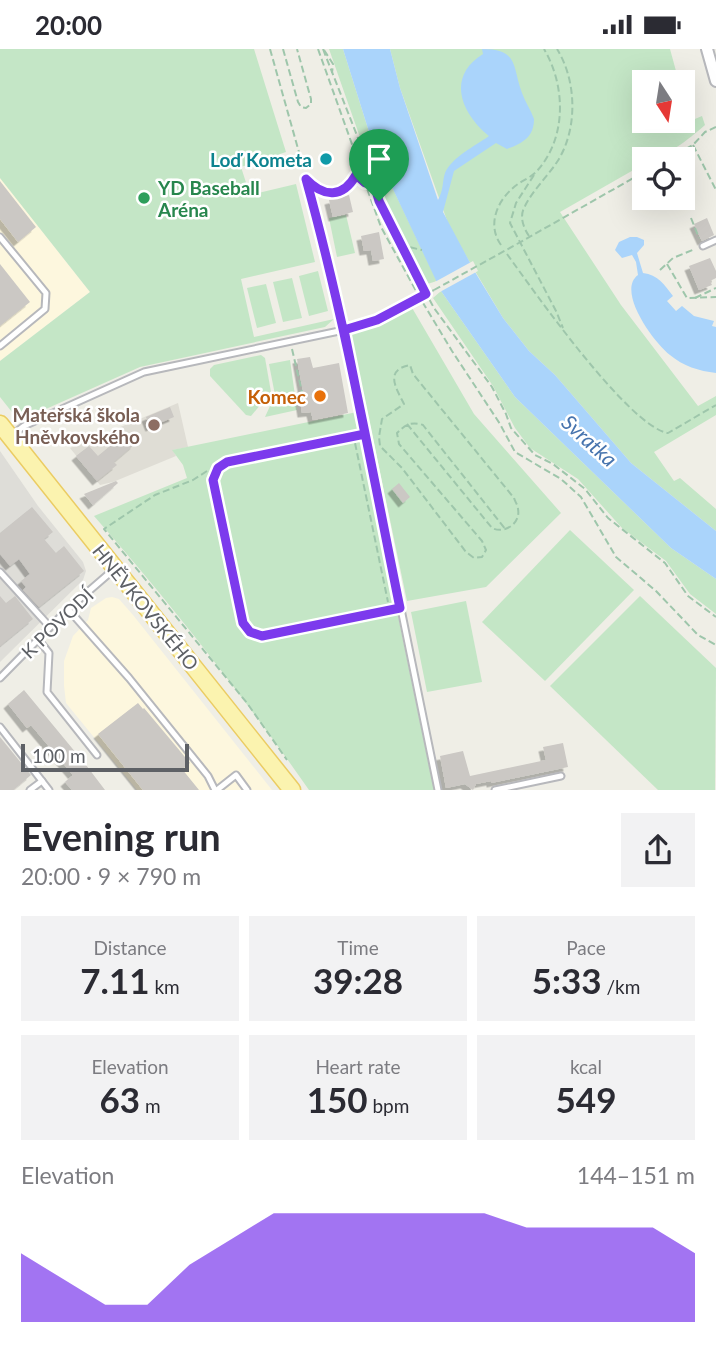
<!DOCTYPE html>
<html lang="en">
<head>
<meta charset="utf-8">
<style>
	:root { --surface:#fff; --page:#f2f2f3; --text:#2b2b33; --muted:#7c7c81; --accent:#7c3aed }
	body { margin:0; font-family:Lato,sans-serif; background:var(--page); color:var(--text); height:100vh; display:flex; flex-direction:column; font-size:26px; white-space:nowrap }
	* { box-sizing:border-box; margin:0 }
	p { font-size:23px; color:var(--muted) }
	.icon { flex:none; width:38px; height:38px; fill:none; stroke:currentColor; stroke-width:2; stroke-linecap:round; stroke-linejoin:round }
	.map { position:relative; height:741px; overflow:hidden }
	.drawer { display:flex; flex-direction:column; background:var(--surface); flex:1 }
	.drawer>* { flex:none }
	.needle { width:46px; rotate:168deg }
	.fabs { position:absolute; left:632px; top:21px; display:grid; gap:14px }
	.fabs a { display:grid; place-items:center; width:63px; height:63px; border-radius:0px; background:var(--surface); box-shadow:0 7px 28px #0002; font-size:35px }
	.scale { position:absolute; left:21px; bottom:18px; width:168px; box-sizing:border-box; padding-left:7px; border:4px solid #5e6166; border-top:0; font-size:19px; line-height:24px; white-space:nowrap; color:#5e6166; -webkit-text-stroke:5px #fff; paint-order:stroke }
	.pin { position:absolute; display:grid; place-items:center; width:60px; height:60px; color:#fff; margin:-72px -30px; border-radius:50% 50% 50% 0; rotate:-45deg; box-shadow:0 0 7px #0007 }
	.pin .icon { rotate:45deg }
	.round { display:grid; place-items:center; flex:none; width:74px; height:74px; border-radius:0px; background:var(--page) }
	.summary { display:flex; align-items:center; justify-content:space-between; height:119px; padding:0 21px }
	h1 { font-size:38px; font-weight:700; line-height:52px }
	.figures { display:grid; grid-template-columns:repeat(3,1fr); gap:10px; height:119px; padding:7px 21px }
	.figures div { display:grid; align-content:center; border-radius:0px; background:var(--page); text-align:center }
	.figures b { font-size:35px; font-weight:700 }
	.figures small { font-size:19px; font-weight:400 }
	.figures p { font-size:19px }
	.chart { height:196px; padding:14px 21px }
	.chart p { display:flex; justify-content:space-between }
	.chart svg { width:100%; height:126px; margin-top:7px; fill:var(--accent); opacity:.7 }
	.status { display:flex; justify-content:space-between; align-items:center; height:49px; padding:0 35px; background:var(--surface); direction:ltr }
	.status svg { height:19px; fill:currentColor }
	.map>svg:first-child { display:block }
	.commercial { fill:#fdf7de }
	.industrial { fill:#deddd8 }
	.education { fill:#dfddd5 }
	.green { fill:#c4e6c6 }
	.water { fill:#aad4fb }
	.pier { fill:#efeee6 }
	.building { fill:#cbc8c4; filter:url(#shadow) }
	.lines { fill:none; stroke-linecap:round; stroke-linejoin:round }
	.lane-casing { stroke:#b7b8bc; stroke-width:9 }
	.street-casing { stroke:#b7b8bc; stroke-width:14 }
	.primary-casing { stroke:#ebcc63; stroke-width:19 }
	.path { stroke:#9ec6ab; stroke-width:2; stroke-dasharray:7 3.5; stroke-linecap:butt }
	.lane { stroke:#fff; stroke-width:5 }
	.street { stroke:#fff; stroke-width:10 }
	.primary { stroke:#fbf3af; stroke-width:16 }
	.path-bridge { stroke:#9ec6ab; stroke-width:2; stroke-dasharray:7 3.5; stroke-linecap:butt }
	.route-casing { stroke:#fff; stroke-width:14 }
	.route { stroke:#7c3aed; stroke-width:9 }
	.culture-dot { fill:#0f9aa8; stroke:#fff; stroke-width:2.5 }
	.leisure-dot { fill:#2e9e5b; stroke:#fff; stroke-width:2.5 }
	.food-dot { fill:#e8710a; stroke:#fff; stroke-width:2.5 }
	.education-dot { fill:#8d6e63; stroke:#fff; stroke-width:2.5 }
	.labels { text-anchor:middle; dominant-baseline:central; stroke-width:5; stroke-linejoin:round; paint-order:stroke }
	.culture-label { font-size:19px; font-weight:bold; fill:#0d838f; stroke:#fff; text-anchor:end }
	.leisure-label { font-size:19px; font-weight:bold; fill:#27864d; stroke:#fff; text-anchor:start }
	.food-label { font-size:19px; font-weight:bold; fill:#c56008; stroke:#fff; text-anchor:end }
	.education-label { font-size:19px; font-weight:bold; fill:#785e54; stroke:#fff; text-anchor:end }
	.street-label { font-size:19px; fill:#5e6166; stroke:#fff }
	.water-label { font-size:21px; font-style:italic; fill:#4774ae; stroke:#fff }
</style>
</head>
<body>
<div class="status"><b>20:00</b><svg viewBox="0 0 49 12"><path d="M0 12V9h3v3zM5 12V6h3v6zM10 12V3h3v9zM15 12V0h3v12zM26 1h20v11H26zM47 4h2v5h-2z"/></svg></div>
<div class="map">
<svg width="716" height="741" viewBox="0 0 716 741">
	<defs>
		<filter id="shadow"><feDropShadow dx="-4.5" dy="4.5" stdDeviation="0" flood-color="#0004"/></filter>
	</defs>
	<rect width="100%" height="100%" fill="#efeee6"/>
	<g class="commercial">
		<path d="M0,129L90,243L0,312Z"/>
		<path d="M112,548L119,550L133,566L272,741H137L66,654L64,637V612L73,587L88,571L91,559L106,549Z"/>
	</g>
	<path class="industrial" d="M0,402L38,457L83,513L86,522L83,531L0,613Z"/>
	<path class="education" d="M178,354L188,398L173,401L176,407L113,433L100,436L70,399Z"/>
	<g class="green">
		<path d="M0,0H254L286,103L241,118L250,146L296,135L315,213L241,230L254,288L334,270L325,278L140,318L19,372L0,348V312L90,243L0,129Z"/>
		<path d="M329,0H343L375,102L437,232L424,236L382,151Z"/>
		<path d="M390,0H670L679,33H644V72H682L683,44L690,72L702,67L705,76C689,90 665,110 644,110V115L560,163L621,256L698,357L716,347V366L654,403L674,432L680,429L716,460V482L631,414L555,326L529,302L503,269L450,180L400,39Z"/>
		<path d="M346,166L355,204L337,208L329,169Z"/>
		<path d="M318,222L328,262L309,267L299,227Z"/>
		<path d="M292,229L302,269L283,273L273,233Z"/>
		<path d="M266,235L276,274L257,279L247,239Z"/>
		<path d="M441,242L515,348L671,499L716,530V565L690,545L666,512L622,479L578,430L530,399L515,379L493,337L433,249Z"/>
		<path d="M411,257L474,365L561,464L486,538L407,552L351,285Z"/>
		<path d="M261,306L265,309L271,343L251,367L246,366L210,327V320L214,316Z"/>
		<path d="M290,311L297,361L265,368L275,346L269,315Z"/>
		<path d="M357,363L362,392L434,741H309C242,645 171,555 94,467L187,429L183,416L172,401Z"/>
		<path d="M570,481L634,541L545,632L482,573Z"/>
		<path d="M640,547L716,619L715,741H658L550,637Z"/>
		<path d="M466,552L482,633L427,643L411,563Z"/>
	</g>
	<g class="water">
		<path d="M343,0H390L400,39L438,151C444,140 442,133 445,124C452,108 475,97 489,87C461,64 446,28 483,5L482,0C519,0 512,17 522,44C525,53 531,61 534,70C534,88 523,94 507,100L496,94L454,122L443,163L475,223L503,269L529,302L555,326L631,414L716,482V530L671,499L515,348L441,242L375,102Z"/>
		<path d="M630,188H637L644,191V196L637,204L643,224C658,226 664,235 673,247L667,252L676,262L682,257L694,267L714,272L712,277L716,278V324C699,322 683,317 670,306C654,294 616,242 638,226L636,213L632,206L622,209L615,201L619,193Z"/>
	</g>
	<path class="pier" d="M473,212L478,222L438,244L433,234Z"/>
	<g class="building">
		<path d="M0,132L36,178L18,193L0,170Z"/>
		<path d="M349,146L353,163L333,168L329,151Z"/>
		<path d="M707,169L714,186L702,192L694,175Z"/>
		<path d="M379,183L384,210L373,212L371,201L364,202L361,187Z"/>
		<path d="M710,209L716,222V229L710,232L712,236L699,241L689,217Z"/>
		<path d="M0,215L30,253L0,277Z"/>
		<path d="M310,308L313,319L339,314L348,364L313,371L311,363L302,364L299,344L303,343L297,310Z"/>
		<path d="M170,358L174,368L150,378L146,368Z"/>
		<path d="M126,384L135,395L114,413L117,416L97,432L76,407L89,397L98,407Z"/>
		<path d="M116,432L118,434L93,456L84,445Z"/>
		<path d="M399,434L410,448L403,454L392,440Z"/>
		<path d="M32,458L53,483L44,490L56,504L64,497L84,522L39,558L23,541L26,538L21,532L30,525L19,510L10,517L0,505V484Z"/>
		<path d="M0,547L6,554L15,547L33,570L0,597Z"/>
		<path d="M24,641L86,716L105,741H72L65,733L73,726L31,676L27,679L8,655Z"/>
		<path d="M138,654L143,660L144,659L190,714L182,720L199,741H143L98,685Z"/>
		<path d="M0,688L31,726L13,741H0Z"/>
		<path d="M563,694L568,718L491,734V732L476,735L473,741L465,735L446,739L440,707L463,702L470,727L546,711L543,698Z"/>
	</g>
	<g class="lines">
		<g class="lane-casing">
			<g id="lane">
				<path d="M306,130L329,211L344,281L438,741"/>
				<path d="M0,188L46,244L45,260L0,297"/>
				<path d="M703,197L716,191"/>
				<path d="M365,385L227,413L218,419L213,431L243,574L250,583L262,587L400,559"/>
				<path d="M12,386L24,377L144,323L344,281"/>
				<path d="M0,523L50,578"/>
				<path d="M68,560L129,629L208,727L215,741"/>
				<path d="M38,590L49,604L47,643L97,706"/>
				<path d="M0,629L68,560L112,522"/>
				<path d="M0,678L49,741"/>
				<path d="M30,741L42,732"/>
				<path d="M217,741L236,726L247,741"/>
				<path d="M495,741L561,727"/>
			</g>
		</g>
		<g class="street-casing">
			<path id="street" d="M707,0L716,32"/>
		</g>
		<g class="primary-casing">
			<path id="primary" d="M0,375L292,741"/>
		</g>
		<g class="path">
			<path d="M270,0L304,121"/>
			<path d="M283,0L298,53L301,58L306,59L311,55V50L297,0"/>
			<path d="M318,0L358,112L357,125"/>
			<path d="M323,0L367,112L379,152L400,196L434,259L492,338L506,365L511,379L535,406L553,415L585,440L608,469L665,514L688,547L716,568"/>
			<path d="M324,1L333,15L332,24"/>
			<path d="M693,96L716,141"/>
			<path d="M667,110L693,96L705,83L716,78"/>
			<path d="M534,126L516,154L510,174L556,262L563,279"/>
			<path d="M319,141C336,148 348,140 357,126L365,134L381,178L420,249L452,302L500,375L515,403L561,430L581,448L616,508L656,542L698,586L716,596"/>
			<path d="M691,169L699,189"/>
			<path d="M529,187C523,178 519,167 525,157C533,141 547,128 557,113C578,81 577,32 557,0"/>
			<path d="M517,195L644,123"/>
			<path d="M400,196L422,201"/>
			<path d="M501,196C486,175 498,149 518,135C524,131 531,128 536,123C567,90 566,37 544,0"/>
			<path d="M507,205C533,241 629,378 668,384L716,356"/>
			<path d="M667,215L687,249L716,248"/>
			<path d="M660,221L673,209L695,200"/>
			<path d="M695,249L716,239"/>
			<path d="M352,279L377,271L434,241"/>
			<path d="M292,300L302,343"/>
			<path d="M407,375L492,479C504,485 521,475 518,460C518,456 515,453 514,449L413,325L410,316C384,321 396,339 404,355L382,370L379,388L380,397L402,419L466,503L474,509L482,508L486,501L482,492L399,395L397,384C405,376 411,372 423,376L506,481"/>
			<path d="M355,394L388,553"/>
			<path d="M207,422L193,431L155,446L104,480L247,654L287,711"/>
		</g>
		<use href="#lane" class="lane"/>
		<use href="#street" class="street"/>
		<use href="#primary" class="primary"/>
		<path class="path-bridge" d="M434,241L517,195"/>
	</g>
	<g class="lines">
		<g class="route-casing">
			<path id="route" d="M379,152L426,245L377,271L344,281L365,385L227,413L218,419L213,431L243,574L250,583L262,587L400,559C371,416 345,271 306,130C324,149 343,149 356,126L365,134L371,125L379,152"/>
		</g>
		<use href="#route" class="route"/>
	</g>
	<circle class="culture-dot" cx="326" cy="110" r="7"/>
	<circle class="leisure-dot" cx="144" cy="149" r="7"/>
	<circle class="food-dot" cx="320" cy="347" r="7"/>
	<circle class="education-dot" cx="154" cy="376" r="7"/>
	<g class="labels">
		<g class="culture-label">
			<text x="312" y="110">Loď Kometa</text>
		</g>
		<g class="leisure-label">
			<text x="158" y="138">YD Baseball<tspan x="158" dy="22">Aréna</tspan></text>
		</g>
		<g class="food-label">
			<text x="306" y="347">Komec</text>
		</g>
		<g class="education-label">
			<text x="140" y="365">Mateřská škola<tspan x="140" dy="22">Hněvkovského</tspan></text>
		</g>
		<g class="street-label">
			<text transform="translate(146 558) rotate(51)">HNĚVKOVSKÉHO</text>
			<text transform="translate(57 574) rotate(-44)">K POVODÍ</text>
		</g>
		<g class="water-label">
			<text transform="translate(590 391) rotate(42)">Svratka</text>
		</g>
	</g>
</svg>
<div class="fabs">
<a><svg class="needle" viewBox="-14 -14 28 28"><path d="M0-13l5 13h-10z" fill="#e53935"/><path d="M0 13l5-13h-10z" fill="#7c7c81"/></svg></a>
<a><svg class="icon" aria-label="locate" viewBox="0 0 24 24"><circle cx="12" cy="12" r="6"/><path d="M12 2v4M12 18v4M2 12h4M18 12h4"/></svg></a>
</div>
<div class="scale">100 m</div>
<div class="pin" style="left:379px;top:152px;background:#1e9e55"><svg class="icon" aria-label="arrive" viewBox="0 0 24 24"><path d="M6 21V4h12l-3 4 3 4H6"/></svg></div>
</div>
<section class="drawer">
<div class="summary"><div><h1>Evening run</h1><p>20:00 · 9 × 790 m</p></div><a class="round"><svg class="icon" aria-label="share" viewBox="0 0 24 24"><path d="M12 15V3M7 8l5-5 5 5M5 13v7h14v-7"/></svg></a></div>
<div class="figures">
<div><p>Distance</p><b>7.11<small> km</small></b></div>
<div><p>Time</p><b>39:28</b></div>
<div><p>Pace</p><b>5:33<small> /km</small></b></div>
</div>
<div class="figures">
<div><p>Elevation</p><b>63<small> m</small></b></div>
<div><p>Heart rate</p><b>150<small> bpm</small></b></div>
<div><p>kcal</p><b>549</b></div>
</div>
<div class="chart"><p><span>Elevation</span>144–151 m</p>
<svg viewBox="0 0 160 44" preserveAspectRatio="none"><path d="M0 44V20L10 29L20 38L30 38L40 24L50 15L60 6L70 6L80 6L90 6L100 6L110 6L120 11L130 11L140 11L150 11L160 20V44z"/></svg>
</div>
</section>
</body>
</html>
